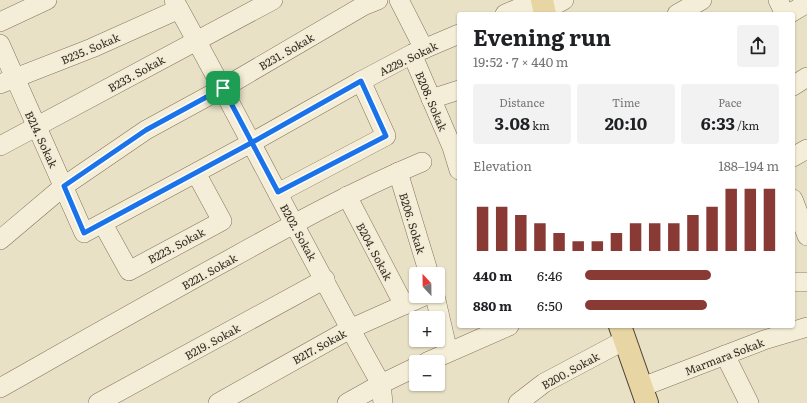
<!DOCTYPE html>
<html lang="en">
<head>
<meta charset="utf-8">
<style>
	:root { --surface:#fff; --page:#f2f2f2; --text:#202124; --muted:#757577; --accent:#893a35 }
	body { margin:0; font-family:Literata,serif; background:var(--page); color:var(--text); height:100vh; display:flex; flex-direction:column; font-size:15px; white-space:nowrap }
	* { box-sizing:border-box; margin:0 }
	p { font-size:13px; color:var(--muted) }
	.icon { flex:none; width:22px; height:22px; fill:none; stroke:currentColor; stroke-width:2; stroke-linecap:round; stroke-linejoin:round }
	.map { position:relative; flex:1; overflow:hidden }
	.sheet { position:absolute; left:457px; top:12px; width:338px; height:316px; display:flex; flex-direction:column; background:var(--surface); border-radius:4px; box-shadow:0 1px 3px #0004 }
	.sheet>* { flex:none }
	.needle { width:26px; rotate:338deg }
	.controls { position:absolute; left:409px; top:267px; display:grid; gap:8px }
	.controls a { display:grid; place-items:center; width:36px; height:36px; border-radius:4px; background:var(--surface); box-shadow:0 1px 3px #0004; font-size:20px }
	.pin { position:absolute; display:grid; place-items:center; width:34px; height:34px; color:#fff; margin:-17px; border-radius:8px; box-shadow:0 2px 6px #0006 }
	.round { display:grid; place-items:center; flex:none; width:42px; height:42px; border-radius:4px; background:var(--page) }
	.summary { display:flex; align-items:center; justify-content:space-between; height:68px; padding:0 16px }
	h1 { font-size:22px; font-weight:700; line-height:30px }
	.figures { display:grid; grid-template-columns:repeat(3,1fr); gap:6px; height:68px; padding:4px 16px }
	.figures div { display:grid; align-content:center; border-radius:4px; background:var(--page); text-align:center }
	.figures b { font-size:17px; font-weight:700 }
	.figures small { font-size:11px; font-weight:400 }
	.figures p { font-size:11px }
	.chart { height:112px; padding:8px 16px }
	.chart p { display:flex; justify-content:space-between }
	.chart svg { width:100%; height:72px; margin-top:4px; stroke:var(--accent); stroke-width:6 }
	ul { padding:0 16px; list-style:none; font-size:13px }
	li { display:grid; grid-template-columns:64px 48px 1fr; align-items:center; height:30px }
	li i { height:10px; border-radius:5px; background:var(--accent) }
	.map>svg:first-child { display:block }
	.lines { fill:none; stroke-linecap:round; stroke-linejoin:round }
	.minor-casing { stroke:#82735e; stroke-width:20 }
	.major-casing { stroke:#504232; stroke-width:24 }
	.minor { stroke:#f4eed8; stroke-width:19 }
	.major { stroke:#e7d6a3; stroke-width:22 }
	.route-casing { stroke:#fff; stroke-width:8 }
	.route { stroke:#1a73e8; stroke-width:5 }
	.labels { text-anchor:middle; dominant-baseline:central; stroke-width:3; stroke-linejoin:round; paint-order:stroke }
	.street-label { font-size:11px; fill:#342b20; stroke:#f1ebd5 }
</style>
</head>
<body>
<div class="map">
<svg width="807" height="403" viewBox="0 0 807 403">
	<rect width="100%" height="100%" fill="#e9e1c6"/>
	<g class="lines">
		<g class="minor-casing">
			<g id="minor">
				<path d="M174,0C245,127 309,257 381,384L383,403"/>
				<path d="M399,0L424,49"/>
				<path d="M778,0L785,14"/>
				<path d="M544,11L564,0"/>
				<path d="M505,14L538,0"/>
				<path d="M677,14L702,0"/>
				<path d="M789,14L807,3"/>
				<path d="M0,22L47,0"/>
				<path d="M0,44L84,233L251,143L361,81L412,54L459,34"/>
				<path d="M412,54L452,147L459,170"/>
				<path d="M0,84L92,48L179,9"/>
				<path d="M793,86L807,77"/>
				<path d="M431,99L459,90"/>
				<path d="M0,146L273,0"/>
				<path d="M793,157L807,149"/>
				<path d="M398,172L429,274"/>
				<path d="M278,193L386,136L361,81"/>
				<path d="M347,196L404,305"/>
				<path d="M793,199L807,236"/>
				<path d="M103,224L129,271L222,221L196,173"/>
				<path d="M0,240L64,186L146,130L223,88L363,6L378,0"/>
				<path d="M793,282H807"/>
				<path d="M435,296L448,352"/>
				<path d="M725,355L749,403"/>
				<path d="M427,362L509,326"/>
				<path d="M642,387L764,340L807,327"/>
				<path d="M0,388C76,345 153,301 230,259C293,224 355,190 422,162"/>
				<path d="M98,403L325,279"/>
				<path d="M218,403L350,329L424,296"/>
				<path d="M347,403L381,384L416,367"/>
				<path d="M518,403L544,383L625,340"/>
			</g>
		</g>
		<g class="major-casing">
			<g id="major">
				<path d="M542,0L545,14"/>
				<path d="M620,326L647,403"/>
			</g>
		</g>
		<use href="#minor" class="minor"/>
		<use href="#major" class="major"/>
	</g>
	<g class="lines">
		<g class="route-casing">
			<path id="route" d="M223,88L146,130L64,186L84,233L251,143L361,81L386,136L278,192L223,88"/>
		</g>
		<use href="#route" class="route"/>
	</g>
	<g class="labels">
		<g class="street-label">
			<text transform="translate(90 48) rotate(-23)">B235. Sokak</text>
			<text transform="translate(286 51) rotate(-30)">B231. Sokak</text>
			<text transform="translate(408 58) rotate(-26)">A229. Sokak</text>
			<text transform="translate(136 73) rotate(-29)">B233. Sokak</text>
			<text transform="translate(432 101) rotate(67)">B208. Sokak</text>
			<text transform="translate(42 139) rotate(65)">B214. Sokak</text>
			<text transform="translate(413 223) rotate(73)">B206. Sokak</text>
			<text transform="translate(299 232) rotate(61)">B202. Sokak</text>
			<text transform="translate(176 245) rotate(-28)">B223. Sokak</text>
			<text transform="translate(375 251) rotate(62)">B204. Sokak</text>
			<text transform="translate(209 271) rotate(-29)">B221. Sokak</text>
			<text transform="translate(212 341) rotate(-29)">B219. Sokak</text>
			<text transform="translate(319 346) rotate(-29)">B217. Sokak</text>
			<text transform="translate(724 356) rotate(-21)">Marmara Sokak</text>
			<text transform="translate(570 370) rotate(-29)">B200. Sokak</text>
		</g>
	</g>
</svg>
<div class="controls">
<a><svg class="needle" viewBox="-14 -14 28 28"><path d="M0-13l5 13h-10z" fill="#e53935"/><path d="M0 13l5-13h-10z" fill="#757577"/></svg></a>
<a>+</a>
<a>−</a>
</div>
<div class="pin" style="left:223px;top:88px;background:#1e9e55"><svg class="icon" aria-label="arrive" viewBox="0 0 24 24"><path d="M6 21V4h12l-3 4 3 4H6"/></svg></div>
<section class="sheet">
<div class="summary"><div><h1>Evening run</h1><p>19:52 · 7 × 440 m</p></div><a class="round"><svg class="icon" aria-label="share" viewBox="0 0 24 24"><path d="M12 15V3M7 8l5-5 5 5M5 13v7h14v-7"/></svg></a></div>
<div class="figures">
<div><p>Distance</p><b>3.08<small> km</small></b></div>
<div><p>Time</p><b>20:10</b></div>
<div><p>Pace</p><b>6:33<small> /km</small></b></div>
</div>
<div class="chart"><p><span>Elevation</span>188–194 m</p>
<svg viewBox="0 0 160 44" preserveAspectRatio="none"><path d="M5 44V17M15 44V17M25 44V22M35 44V27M45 44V33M55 44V38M65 44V38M75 44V33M85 44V27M95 44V27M105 44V27M115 44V22M125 44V17M135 44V6M145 44V6M155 44V6"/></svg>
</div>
<ul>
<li><b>440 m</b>6:46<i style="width:65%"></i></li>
<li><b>880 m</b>6:50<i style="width:63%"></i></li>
</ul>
</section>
</div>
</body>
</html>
